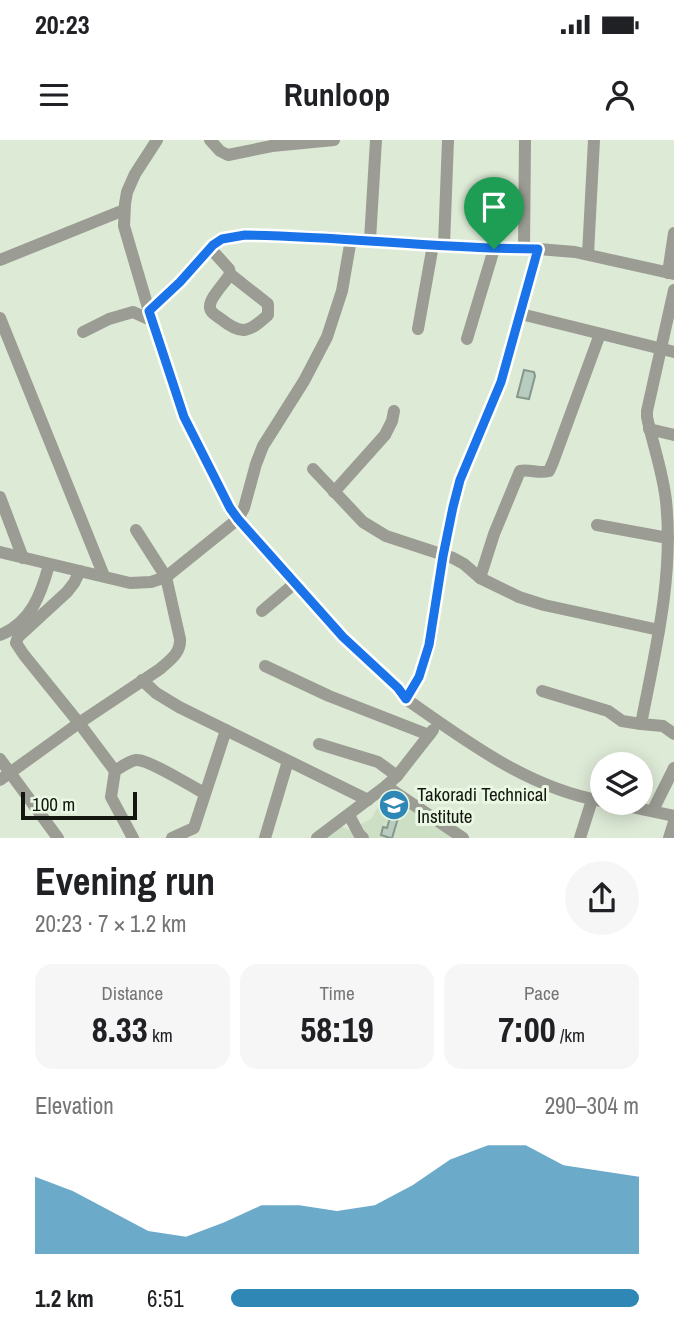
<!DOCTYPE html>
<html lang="en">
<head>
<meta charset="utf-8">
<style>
	:root { --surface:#fff; --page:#f6f6f6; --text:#202124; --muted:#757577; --accent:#2e87b5 }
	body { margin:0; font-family:"Archivo Narrow",sans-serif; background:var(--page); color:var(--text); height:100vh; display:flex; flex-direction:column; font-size:26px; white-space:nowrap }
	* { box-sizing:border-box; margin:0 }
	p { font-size:23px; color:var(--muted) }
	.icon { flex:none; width:38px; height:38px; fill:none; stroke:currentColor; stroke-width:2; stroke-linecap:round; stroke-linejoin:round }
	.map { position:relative; height:698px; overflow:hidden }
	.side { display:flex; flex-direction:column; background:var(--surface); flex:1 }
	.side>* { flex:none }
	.controls { position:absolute; left:590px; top:612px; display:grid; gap:14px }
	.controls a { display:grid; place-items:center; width:63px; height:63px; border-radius:50%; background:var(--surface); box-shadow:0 4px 18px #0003; font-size:35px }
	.scale { position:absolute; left:21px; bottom:18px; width:116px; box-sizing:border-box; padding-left:7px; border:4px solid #131710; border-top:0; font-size:19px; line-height:24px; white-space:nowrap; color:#131710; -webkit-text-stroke:5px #eaf7e3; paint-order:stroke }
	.pin { position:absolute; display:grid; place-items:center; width:60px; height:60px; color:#fff; margin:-72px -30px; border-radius:50% 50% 50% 0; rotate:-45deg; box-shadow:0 0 7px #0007 }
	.pin .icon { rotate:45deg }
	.round { display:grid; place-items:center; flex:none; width:74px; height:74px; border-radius:37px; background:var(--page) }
	.head { display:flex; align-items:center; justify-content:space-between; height:119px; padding:0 35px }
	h1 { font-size:38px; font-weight:800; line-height:52px }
	.stats { display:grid; grid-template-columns:repeat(3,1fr); gap:10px; height:119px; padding:7px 35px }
	.stats div { display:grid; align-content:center; border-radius:18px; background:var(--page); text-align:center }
	.stats b { font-size:35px; font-weight:800 }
	.stats small { font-size:19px; font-weight:400 }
	.stats p { font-size:19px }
	.chart { height:196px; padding:14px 35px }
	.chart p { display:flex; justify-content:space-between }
	.chart svg { width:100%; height:126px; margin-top:7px; fill:var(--accent); opacity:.7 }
	ul { padding:0 35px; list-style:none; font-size:23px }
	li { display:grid; grid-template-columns:112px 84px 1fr; align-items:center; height:52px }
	li i { height:18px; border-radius:9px; background:var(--accent) }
	.status { display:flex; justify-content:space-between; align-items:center; height:49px; padding:0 35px; background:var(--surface); direction:ltr }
	.status svg { height:19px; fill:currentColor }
	header { display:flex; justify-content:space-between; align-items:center; height:91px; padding:0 35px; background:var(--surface); font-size:32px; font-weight:800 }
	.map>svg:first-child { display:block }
	.built { fill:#cddfc5 }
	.building { fill:#b8cdbf; stroke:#84988b; stroke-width:2 }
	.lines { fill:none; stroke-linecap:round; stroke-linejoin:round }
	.minor { stroke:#9b9c93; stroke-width:12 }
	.route-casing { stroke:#fff; stroke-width:14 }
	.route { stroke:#1a73e8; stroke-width:9 }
	.labels { text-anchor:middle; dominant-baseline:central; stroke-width:6; stroke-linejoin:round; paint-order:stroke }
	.poi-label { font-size:19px; fill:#131710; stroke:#eaf7e3; text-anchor:start }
</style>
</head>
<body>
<div class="status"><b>20:23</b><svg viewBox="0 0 49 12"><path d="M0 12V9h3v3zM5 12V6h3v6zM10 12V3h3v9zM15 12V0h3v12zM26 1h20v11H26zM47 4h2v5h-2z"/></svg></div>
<header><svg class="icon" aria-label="menu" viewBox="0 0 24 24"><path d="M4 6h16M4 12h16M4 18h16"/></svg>Runloop<svg class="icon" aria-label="person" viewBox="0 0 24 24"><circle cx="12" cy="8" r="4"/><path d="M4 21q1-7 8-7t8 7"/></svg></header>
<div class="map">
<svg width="674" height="698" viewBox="0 0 674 698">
	<rect width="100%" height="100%" fill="#ddead6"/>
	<path class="built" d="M387,652L461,698H318L339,685L349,690L371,679Z"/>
	<g class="building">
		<path d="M524,230L534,232L535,236L529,259L517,257Z"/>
		<path d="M391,661L402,665L392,698H390L381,695L383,687L387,688L392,671L389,670Z"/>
	</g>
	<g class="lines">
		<g class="minor">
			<path d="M157,0L135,34L127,52L125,64L124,86L149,171L184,277L224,357L238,379L343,497L398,548L406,559C466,601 528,648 602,661"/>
			<path d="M210,0L220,11L228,15L272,6L334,0"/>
			<path d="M370,100L376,0"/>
			<path d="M444,105L448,0"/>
			<path d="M210,108L229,129L230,134L268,164V175C249,192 242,196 221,179C217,176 210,173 210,167C209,158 226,142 230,134"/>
			<path d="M524,109L525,0"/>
			<path d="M588,114L594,0"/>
			<path d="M0,120L124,70"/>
			<path d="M668,133L674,93"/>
			<path d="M674,150L647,271V277C653,305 663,333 666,361C674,436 655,512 641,584L663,586L674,594"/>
			<path d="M149,171L180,142L213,105L222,99L245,95L321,97L494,109H538L575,112L674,134"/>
			<path d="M521,174L674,212"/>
			<path d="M0,178L104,436"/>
			<path d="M418,189L433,105"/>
			<path d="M83,192L109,179L133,172L153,181"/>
			<path d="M467,199L494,109"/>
			<path d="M649,289L674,295"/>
			<path d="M313,329L363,382L386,396L453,418L464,424L480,438L519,457L544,465L659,490"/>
			<path d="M334,352L385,295L392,281L394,271"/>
			<path d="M0,357L23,418"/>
			<path d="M597,385L668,398"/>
			<path d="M0,412L130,443L151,442L166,437L238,379L244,368L256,324L263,306L304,241L327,197L342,151L351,99"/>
			<path d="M80,431L74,443L67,452L18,497L16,503L24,515L79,583L115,631"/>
			<path d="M480,438L494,394L520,331C530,329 539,334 549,331L553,322L600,194"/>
			<path d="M262,471L294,444"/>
			<path d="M0,495C31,483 41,454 49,425"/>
			<path d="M265,526L329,556L429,595"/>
			<path d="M142,540L156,553L179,567L368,660"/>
			<path d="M542,551L608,571L622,581L641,584"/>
			<path d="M406,559L419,537L430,505L443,416L453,367L460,339L501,242L538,109"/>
			<path d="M319,604L378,622L397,636"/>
			<path d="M0,619L58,698"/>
			<path d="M0,640L79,583L160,529C170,520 181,513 180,499L166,437L136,390"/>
			<path d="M386,646L463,698"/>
			<path d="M612,663L674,676"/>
			<path d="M653,670L674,628"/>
			<path d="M349,675L359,694L363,698"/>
			<path d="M133,698L111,657L115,631C121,627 129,621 136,620C148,619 191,646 204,653"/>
			<path d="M172,698L194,688L226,590"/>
			<path d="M265,698L288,621"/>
			<path d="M317,698L386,646L397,636L433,590"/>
			<path d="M580,698L592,660"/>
			<path d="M669,698L674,682"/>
		</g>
	</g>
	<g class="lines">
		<g class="route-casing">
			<path id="route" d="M245,95C343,96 440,109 538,109L501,242L460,340L453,367L443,416L429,505L419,537L406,559L398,548L343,497L238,379L230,368L184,277L149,171L180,142L213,105L222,99Z"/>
		</g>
		<use href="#route" class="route"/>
	</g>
	<defs>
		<g id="school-disc" transform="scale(1.575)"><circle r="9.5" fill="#2e87b5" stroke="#eaf7e3"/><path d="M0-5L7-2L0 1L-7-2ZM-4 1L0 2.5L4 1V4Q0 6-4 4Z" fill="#fff"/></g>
	</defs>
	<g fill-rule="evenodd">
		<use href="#school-disc" x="394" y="665"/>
	</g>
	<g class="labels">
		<g class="poi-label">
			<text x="417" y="654">Takoradi Technical<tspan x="417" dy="22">Institute</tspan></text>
		</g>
	</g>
</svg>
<div class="controls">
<a><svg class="icon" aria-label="layers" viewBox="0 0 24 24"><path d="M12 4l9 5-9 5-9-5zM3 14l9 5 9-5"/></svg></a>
</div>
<div class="scale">100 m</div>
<div class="pin" style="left:494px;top:109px;background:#1e9e55"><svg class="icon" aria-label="arrive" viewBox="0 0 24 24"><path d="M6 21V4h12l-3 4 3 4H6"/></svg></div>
</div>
<section class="side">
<div class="head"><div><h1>Evening run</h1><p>20:23 · 7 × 1.2 km</p></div><a class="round"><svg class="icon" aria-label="share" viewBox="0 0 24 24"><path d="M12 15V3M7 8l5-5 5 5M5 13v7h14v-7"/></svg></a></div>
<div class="stats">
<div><p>Distance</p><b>8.33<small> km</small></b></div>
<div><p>Time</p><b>58:19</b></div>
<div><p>Pace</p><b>7:00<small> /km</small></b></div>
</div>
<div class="chart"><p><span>Elevation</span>290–304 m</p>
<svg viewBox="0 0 160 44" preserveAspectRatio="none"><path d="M0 44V17L10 22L20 29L30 36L40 38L50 33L60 27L70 27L80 29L90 27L100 20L110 11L120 6L130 6L140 13L150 15L160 17V44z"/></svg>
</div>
<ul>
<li><b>1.2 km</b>6:51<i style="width:100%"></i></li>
</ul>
</section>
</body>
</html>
